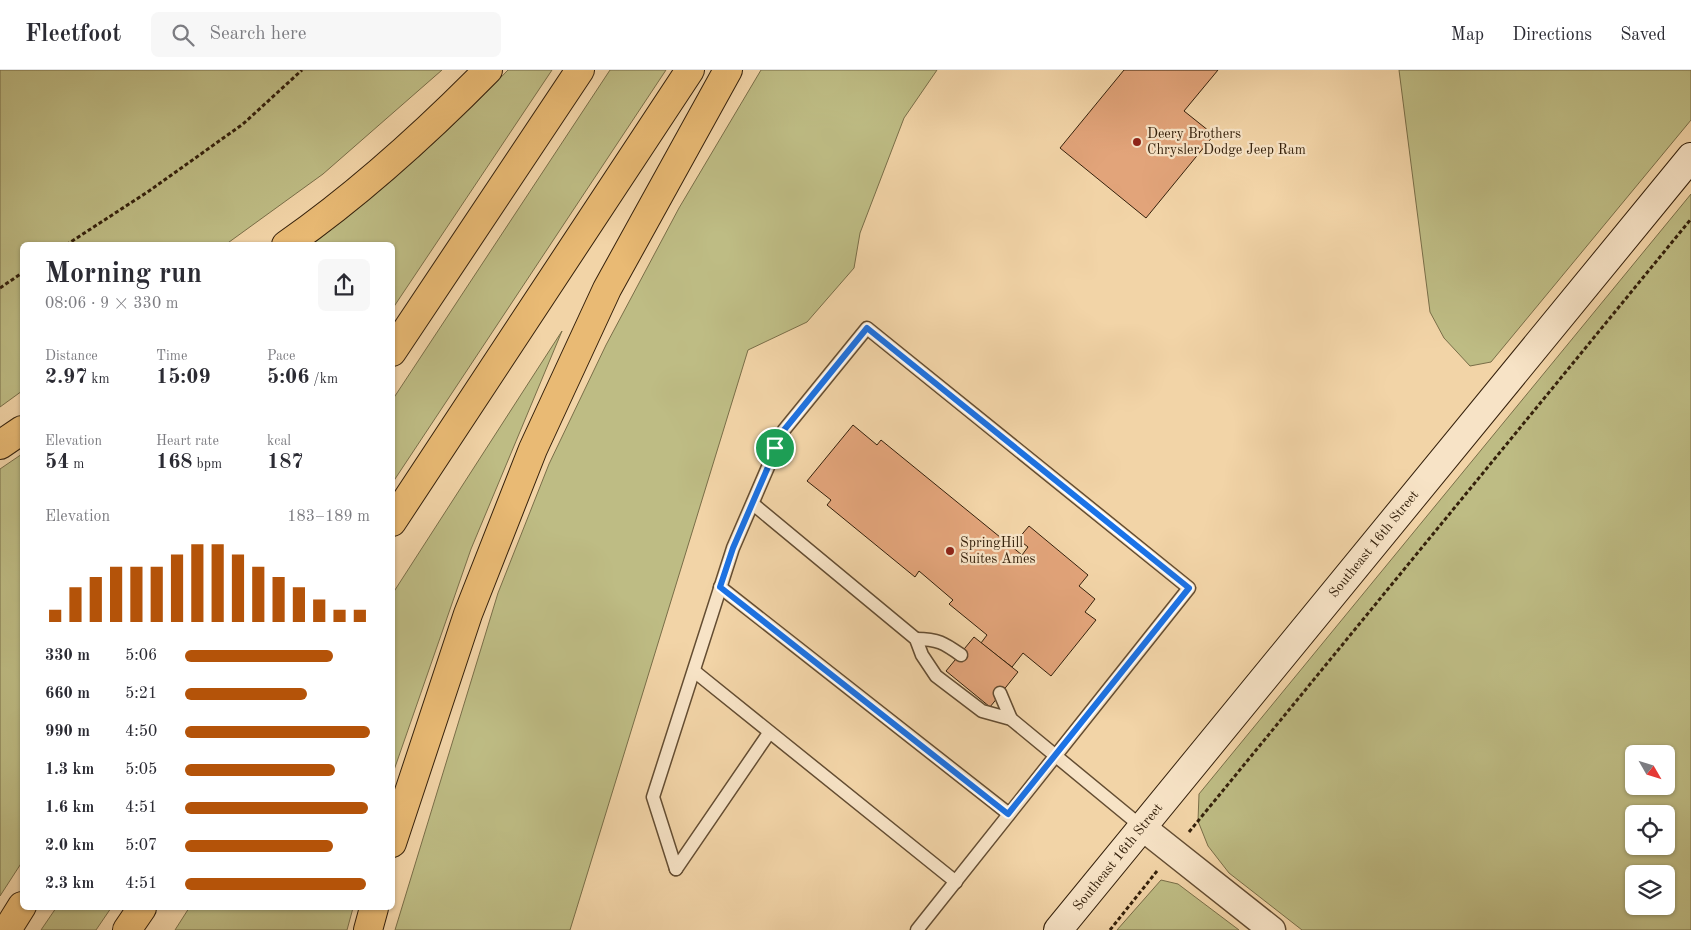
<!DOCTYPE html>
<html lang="en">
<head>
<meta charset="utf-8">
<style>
	:root { --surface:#fff; --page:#f7f7f7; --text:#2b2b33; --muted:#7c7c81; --line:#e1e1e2; --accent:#b45309 }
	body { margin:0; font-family:"Old Standard TT",serif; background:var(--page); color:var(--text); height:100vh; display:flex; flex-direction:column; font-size:19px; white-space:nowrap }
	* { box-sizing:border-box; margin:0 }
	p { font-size:16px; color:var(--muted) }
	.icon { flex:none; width:28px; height:28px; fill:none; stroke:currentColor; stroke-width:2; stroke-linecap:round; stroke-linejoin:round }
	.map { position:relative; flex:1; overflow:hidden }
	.panel { position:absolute; left:20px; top:172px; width:375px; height:668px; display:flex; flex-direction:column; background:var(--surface); border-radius:8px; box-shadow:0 1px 4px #0004 }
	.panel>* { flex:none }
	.needle { width:32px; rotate:129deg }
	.fabs { position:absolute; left:1625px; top:675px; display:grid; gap:10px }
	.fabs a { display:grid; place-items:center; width:50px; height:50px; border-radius:8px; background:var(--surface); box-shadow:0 1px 4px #0004; font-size:25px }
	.pin { position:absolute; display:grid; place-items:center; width:42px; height:42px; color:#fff; margin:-21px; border:2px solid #fff; border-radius:50%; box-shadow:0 1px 5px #0007 }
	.round { display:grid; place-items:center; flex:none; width:52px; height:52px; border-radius:8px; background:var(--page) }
	.head { display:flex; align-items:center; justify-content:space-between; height:85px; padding:0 25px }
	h1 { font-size:28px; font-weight:700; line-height:38px }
	.stats { display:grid; grid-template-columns:repeat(3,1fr); gap:8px; height:85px; padding:5px 25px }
	.stats div { display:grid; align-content:center }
	.stats b { font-size:21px; font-weight:700 }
	.stats small { font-size:14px; font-weight:400 }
	.stats p { font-size:14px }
	.chart { height:140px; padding:10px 25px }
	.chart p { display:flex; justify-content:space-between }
	.chart svg { width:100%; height:90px; margin-top:5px; stroke:var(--accent); stroke-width:6 }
	ul { padding:0 25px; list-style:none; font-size:16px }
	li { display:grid; grid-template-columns:80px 60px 1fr; align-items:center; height:38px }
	li i { height:12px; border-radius:6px; background:var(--accent) }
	header { display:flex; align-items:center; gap:30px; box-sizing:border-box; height:70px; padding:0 25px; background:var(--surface); border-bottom:1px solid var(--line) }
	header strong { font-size:24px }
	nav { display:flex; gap:28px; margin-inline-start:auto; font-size:18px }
	.search { width:350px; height:45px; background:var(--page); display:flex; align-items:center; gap:12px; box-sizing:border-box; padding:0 18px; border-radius:8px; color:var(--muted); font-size:19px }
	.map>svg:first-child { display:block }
	.green { fill:#bebc84; stroke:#796e48; fill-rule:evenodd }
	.building { fill:#e2a47a; stroke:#34200b }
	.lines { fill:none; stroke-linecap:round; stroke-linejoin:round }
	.lane-casing { stroke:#644d32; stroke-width:15 }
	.street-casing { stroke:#644d32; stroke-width:29 }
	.secondary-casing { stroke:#34200b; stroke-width:30 }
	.highway-casing { stroke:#34200b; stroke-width:30 }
	.path { stroke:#34200b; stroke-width:3; stroke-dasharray:4 2.5; stroke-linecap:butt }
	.lane { stroke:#f7e3c6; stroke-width:12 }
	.street { stroke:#f7e3c6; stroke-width:26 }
	.secondary { stroke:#f7e3c6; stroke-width:28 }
	.highway { stroke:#e9ba74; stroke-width:28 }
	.route-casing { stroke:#fff; stroke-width:10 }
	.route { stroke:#1a73e8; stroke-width:6 }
	.poi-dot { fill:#8f2418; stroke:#f7e3c6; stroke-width:2 }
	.labels { text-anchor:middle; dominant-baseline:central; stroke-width:4.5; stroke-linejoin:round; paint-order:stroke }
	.poi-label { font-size:14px; fill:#34200b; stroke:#f7e3c6; text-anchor:start }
	.street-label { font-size:14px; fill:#34200b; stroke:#f7e3c6 }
</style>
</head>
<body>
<header>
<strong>Fleetfoot</strong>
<div class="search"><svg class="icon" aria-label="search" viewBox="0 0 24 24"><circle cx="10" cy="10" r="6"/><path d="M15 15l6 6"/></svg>Search here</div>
<nav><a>Map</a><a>Directions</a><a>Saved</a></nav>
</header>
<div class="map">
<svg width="1691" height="860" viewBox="0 0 1691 860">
	<rect width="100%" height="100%" fill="#f2d4a7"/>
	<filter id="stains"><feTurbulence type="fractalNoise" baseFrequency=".004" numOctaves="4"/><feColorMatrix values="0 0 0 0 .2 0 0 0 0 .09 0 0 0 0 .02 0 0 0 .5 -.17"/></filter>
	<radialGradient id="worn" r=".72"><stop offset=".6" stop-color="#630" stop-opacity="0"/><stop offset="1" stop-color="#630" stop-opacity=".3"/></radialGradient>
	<g class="green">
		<path d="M0,0H442L323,104L225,175H22V321L0,337Z"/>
		<path d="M508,0H552L393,238L392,175H311C381,122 447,64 508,0Z"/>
		<path d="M610,0H666L393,412V329Z"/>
		<path d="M761,0H937L904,48L860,163L854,198L807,252L748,280L570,860H395L498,523L549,394L606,275L679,138Z"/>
		<path d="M1399,0H1691V50L1491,292L1470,296L1444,268L1430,242Z"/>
		<path d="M1691,124V860H1302L1229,803L1208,776L1198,751L1199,724ZM1634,684H1666V716H1634ZM1634,744H1666V776H1634ZM1634,804H1666V836H1634Z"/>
		<path d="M562,261L471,479L393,703V523Z"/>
		<path d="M22,384V792L0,826V399Z"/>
		<path d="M1161,810L1178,814L1239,860H1117Z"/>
		<path d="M56,838H111L96,860H41Z"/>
		<path d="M189,838H353L347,860H175Z"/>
	</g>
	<g class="building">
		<path d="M1124,0H1218L1184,41L1214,65L1146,148L1060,78Z"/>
		<path d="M853,355L877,375L881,370L1022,485L1028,477L1018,469L1029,456L1088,505L1079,516L1095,529L1085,542L1096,550L1051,606L1023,583L1012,597L981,573L987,565L949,534L953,530L919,501L915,507L827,435L831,430L807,411Z"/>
		<path d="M974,567L1018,602L990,637L946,601Z"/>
	</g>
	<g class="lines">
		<g class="lane-casing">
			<g id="lane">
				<path d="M753,434L916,569L922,585L936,606L982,641L1011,649L1142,757"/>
				<path d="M720,517L1009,744"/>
				<path d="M916,569C938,569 944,573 961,585"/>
				<path d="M694,601L956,812"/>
				<path d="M1000,623L1011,649"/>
				<path d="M676,799L653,727L733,478L784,360L867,258L1189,518L917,860"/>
				<path d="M676,799L769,663"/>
			</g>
		</g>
		<g class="street-casing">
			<path id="street" d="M1142,757L1272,860"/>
		</g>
		<g class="secondary-casing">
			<path id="secondary" d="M1058,860L1691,87"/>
		</g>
		<g class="highway-casing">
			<g id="highway">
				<path d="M286,175C359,124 425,64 488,0"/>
				<path d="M392,282L580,0"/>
				<path d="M0,375L22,360"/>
				<path d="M392,452L690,0"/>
				<path d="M392,773L468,544L533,379L607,219L728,0"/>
				<path d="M7,860L22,836"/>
				<path d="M127,860L142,838"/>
				<path d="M368,860L374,838"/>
			</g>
		</g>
		<g class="path">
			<path d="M66,175L149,121L243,54L302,0"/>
			<path d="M0,218L22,203"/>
			<path d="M1189,762L1691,149"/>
			<path d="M1110,860L1157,801"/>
		</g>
		<use href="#lane" class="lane"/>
		<use href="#street" class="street"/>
		<use href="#secondary" class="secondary"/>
		<use href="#highway" class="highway"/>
	</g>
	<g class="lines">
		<g class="route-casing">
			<path id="route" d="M867,258L1189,518L1008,744L720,517L733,478L784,360Z"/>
		</g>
		<use href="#route" class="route"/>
	</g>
	<g class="poi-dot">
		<circle cx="1137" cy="72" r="5"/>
		<circle cx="950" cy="481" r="5"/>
	</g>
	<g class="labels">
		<g class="poi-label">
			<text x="1147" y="64">Deery Brothers<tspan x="1147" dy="16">Chrysler Dodge Jeep Ram</tspan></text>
			<text x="960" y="473">SpringHill<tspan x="960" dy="16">Suites Ames</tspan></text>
		</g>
		<g class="street-label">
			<text transform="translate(1374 474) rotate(-51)">Southeast 16th Street</text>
			<text transform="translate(1118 787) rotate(-51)">Southeast 16th Street</text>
		</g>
	</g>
	<rect width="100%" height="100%" filter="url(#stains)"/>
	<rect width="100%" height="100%" fill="url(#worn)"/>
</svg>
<div class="fabs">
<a><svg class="needle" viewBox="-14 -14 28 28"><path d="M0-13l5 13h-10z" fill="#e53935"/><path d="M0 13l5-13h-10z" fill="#7c7c81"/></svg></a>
<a><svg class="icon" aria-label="locate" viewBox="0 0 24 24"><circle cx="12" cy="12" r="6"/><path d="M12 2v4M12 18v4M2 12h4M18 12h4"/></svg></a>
<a><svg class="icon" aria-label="layers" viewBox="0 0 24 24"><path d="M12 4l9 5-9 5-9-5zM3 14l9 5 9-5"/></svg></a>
</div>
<div class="pin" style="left:775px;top:378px;background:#1e9e55"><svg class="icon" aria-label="arrive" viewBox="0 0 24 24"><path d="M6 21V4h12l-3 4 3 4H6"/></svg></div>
<section class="panel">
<div class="head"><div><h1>Morning run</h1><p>08:06 · 9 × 330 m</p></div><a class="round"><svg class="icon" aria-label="share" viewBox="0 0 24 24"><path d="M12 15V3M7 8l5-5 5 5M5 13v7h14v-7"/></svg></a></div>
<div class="stats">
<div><p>Distance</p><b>2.97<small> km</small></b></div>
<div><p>Time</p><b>15:09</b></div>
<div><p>Pace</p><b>5:06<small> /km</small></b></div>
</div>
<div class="stats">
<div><p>Elevation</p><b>54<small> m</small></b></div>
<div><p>Heart rate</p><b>168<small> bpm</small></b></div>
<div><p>kcal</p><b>187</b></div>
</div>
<div class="chart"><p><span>Elevation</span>183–189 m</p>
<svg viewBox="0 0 160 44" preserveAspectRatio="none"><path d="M5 44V38M15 44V27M25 44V22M35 44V17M45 44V17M55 44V17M65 44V11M75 44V6M85 44V6M95 44V11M105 44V17M115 44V22M125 44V27M135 44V33M145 44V38M155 44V38"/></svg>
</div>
<ul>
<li><b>330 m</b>5:06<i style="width:80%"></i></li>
<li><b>660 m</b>5:21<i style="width:66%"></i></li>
<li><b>990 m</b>4:50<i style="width:100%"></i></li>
<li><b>1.3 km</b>5:05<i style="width:81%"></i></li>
<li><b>1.6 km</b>4:51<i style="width:99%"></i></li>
<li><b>2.0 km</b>5:07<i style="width:80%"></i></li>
<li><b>2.3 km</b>4:51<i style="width:98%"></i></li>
</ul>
</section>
</div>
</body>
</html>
